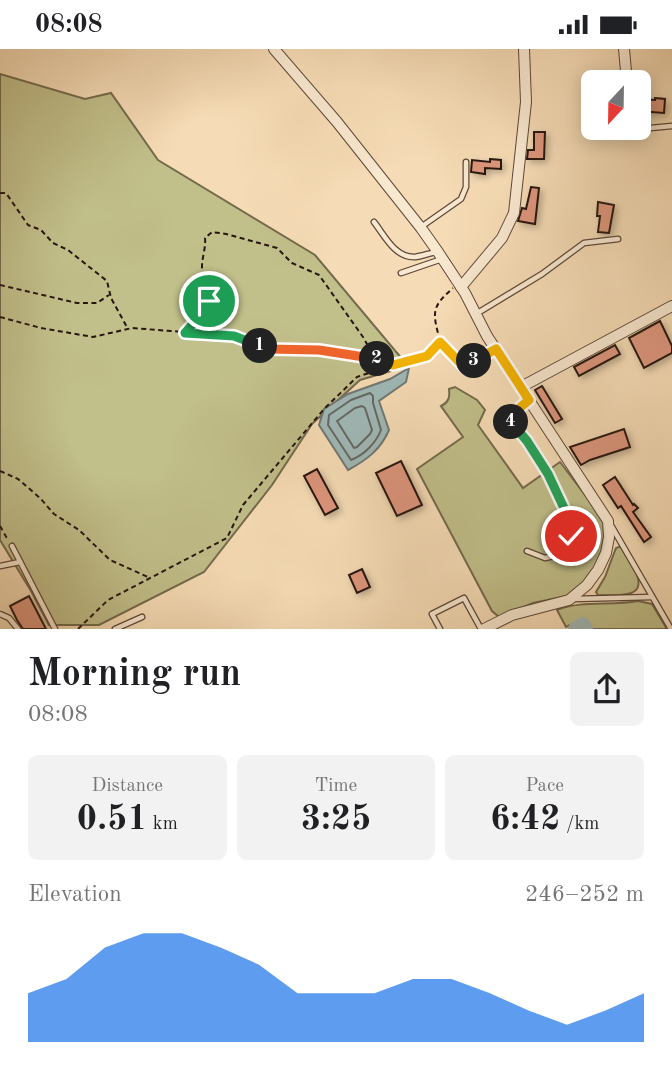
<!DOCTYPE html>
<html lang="en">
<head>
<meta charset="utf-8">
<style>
	:root { --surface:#fff; --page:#f2f2f2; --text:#202124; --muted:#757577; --accent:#1a73e8 }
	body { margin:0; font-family:"Old Standard TT",serif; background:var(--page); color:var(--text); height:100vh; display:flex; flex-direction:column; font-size:26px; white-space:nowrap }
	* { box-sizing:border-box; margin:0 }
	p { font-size:23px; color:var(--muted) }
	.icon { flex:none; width:38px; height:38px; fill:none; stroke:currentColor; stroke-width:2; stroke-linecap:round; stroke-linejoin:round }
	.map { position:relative; height:580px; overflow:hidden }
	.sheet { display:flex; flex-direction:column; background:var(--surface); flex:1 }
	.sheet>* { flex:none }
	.needle { width:46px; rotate:202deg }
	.controls { position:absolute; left:581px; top:21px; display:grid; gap:14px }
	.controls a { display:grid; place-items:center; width:70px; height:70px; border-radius:10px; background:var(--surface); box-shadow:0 4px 18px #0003; font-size:35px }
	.pin { position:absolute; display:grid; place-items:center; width:60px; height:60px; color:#fff; margin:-30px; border:4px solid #fff; border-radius:50%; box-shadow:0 2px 7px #0007 }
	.km { position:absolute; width:35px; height:35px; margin:-18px; border-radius:50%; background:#222; color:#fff; font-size:19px; line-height:35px; text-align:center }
	.round { display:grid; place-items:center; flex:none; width:74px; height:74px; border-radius:10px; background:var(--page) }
	.head { display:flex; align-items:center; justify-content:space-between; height:119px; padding:0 28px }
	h1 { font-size:38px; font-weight:700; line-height:52px }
	.metrics { display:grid; grid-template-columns:repeat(3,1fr); gap:10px; height:119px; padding:7px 28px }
	.metrics div { display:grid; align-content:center; border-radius:10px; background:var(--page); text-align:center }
	.metrics b { font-size:35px; font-weight:700 }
	.metrics small { font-size:19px; font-weight:400 }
	.metrics p { font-size:19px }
	.chart { height:196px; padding:14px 28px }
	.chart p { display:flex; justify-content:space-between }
	.chart svg { width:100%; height:126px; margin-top:7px; fill:var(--accent); opacity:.7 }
	.status { display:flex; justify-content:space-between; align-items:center; height:49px; padding:0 35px; background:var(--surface); direction:ltr }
	.status svg { height:19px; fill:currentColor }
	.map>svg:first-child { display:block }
	.green { fill:#c1bf8a; stroke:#746a4c; stroke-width:2 }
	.water { fill:#a0b9b8; stroke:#707874; stroke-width:2 }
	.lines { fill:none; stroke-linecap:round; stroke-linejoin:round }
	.shore { stroke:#646863; stroke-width:2 }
	.river { stroke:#a0b9b8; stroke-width:14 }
	.building { fill:#dc957c; stroke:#28160e; stroke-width:2; filter:url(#shadow) }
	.lane-casing { stroke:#5c4838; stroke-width:7 }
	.street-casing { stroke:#5c4838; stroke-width:12 }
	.path { stroke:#28160e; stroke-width:2; stroke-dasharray:5 3.5; stroke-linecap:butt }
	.lane { stroke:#f9e8d0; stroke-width:4.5 }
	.street { stroke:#f9e8d0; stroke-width:10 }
	.split-1-casing { stroke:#fff; stroke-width:14 }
	.split-2-casing { stroke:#fff; stroke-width:14 }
	.split-3-casing { stroke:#fff; stroke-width:14 }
	.split-4-casing { stroke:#fff; stroke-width:14 }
	.split-5-casing { stroke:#fff; stroke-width:14 }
	.split-1 { stroke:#22a559; stroke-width:9 }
	.split-2 { stroke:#f0652b; stroke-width:9 }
	.split-3 { stroke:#f5b400; stroke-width:9 }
	.split-4 { stroke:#f5b400; stroke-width:9 }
	.split-5 { stroke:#22a559; stroke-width:9 }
</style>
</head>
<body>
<div class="status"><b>08:08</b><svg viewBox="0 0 49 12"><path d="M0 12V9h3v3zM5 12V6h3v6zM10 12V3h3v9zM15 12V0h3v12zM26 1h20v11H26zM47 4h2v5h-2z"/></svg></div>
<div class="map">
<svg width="672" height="580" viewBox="0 0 672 580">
	<defs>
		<filter id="shadow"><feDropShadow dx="3" dy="3" stdDeviation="3.5" flood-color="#0004"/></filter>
	</defs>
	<rect width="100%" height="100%" fill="#f6dcb6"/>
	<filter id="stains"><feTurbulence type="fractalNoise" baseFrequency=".00286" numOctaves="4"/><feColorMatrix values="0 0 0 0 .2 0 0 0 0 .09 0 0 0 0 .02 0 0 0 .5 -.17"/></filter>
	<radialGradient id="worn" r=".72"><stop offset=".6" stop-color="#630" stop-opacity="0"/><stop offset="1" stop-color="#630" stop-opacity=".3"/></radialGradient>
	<g class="green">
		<path d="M0,25L85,50L111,44L158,111L315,206L408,317L360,331L312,375L272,436L204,523L99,576H49L31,542L0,491Z"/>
		<path d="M455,338L477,351L485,361L478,376L523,439L560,413L605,472V495L599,512L586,533L567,547L533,554L499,568L492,562L417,420L463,388L441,357C449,353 450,348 449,340Z"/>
		<path d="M619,498H622C628,510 653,541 627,545C618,547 608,546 598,546L596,543L605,528L616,499Z"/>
		<path d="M638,552L652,555L667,580H578L574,574L566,578L557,561C582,551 611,557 638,552Z"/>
	</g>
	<path class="water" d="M409,319L406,333L379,352L389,381C381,400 367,411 348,421L319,376L324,360L348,345L390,330Z"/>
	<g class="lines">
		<g class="shore">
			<path d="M370,344L373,347V354L381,381C376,394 364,406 351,411L328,376L329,366L351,351Z"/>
			<path d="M362,357L365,359L372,381L370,385L357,398L354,399L337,372L355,359Z"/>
		</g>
		<path class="river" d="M575,580L583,575L586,580"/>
	</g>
	<g class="building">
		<path d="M655,49L665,50L664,64L639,62V50L655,51Z"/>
		<path d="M534,83H545L544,110H527L528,101H534Z"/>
		<path d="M490,110L501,111V120L485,119V125L471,123L472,111L490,113Z"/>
		<path d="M531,138L539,139L535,175L518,172L522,159L526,160Z"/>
		<path d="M598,153L614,156L609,184L598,183L600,167H597Z"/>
		<path d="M660,272L672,297V304L644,319L629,289Z"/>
		<path d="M615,296L620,305L579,327L574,318Z"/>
		<path d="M542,337L562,370L555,374L535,341Z"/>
		<path d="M624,380L630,398L590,411L581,416L570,398Z"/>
		<path d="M401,412L422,456L397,467L376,424Z"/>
		<path d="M317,420L338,459L325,466L304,427Z"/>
		<path d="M615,428L633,456L634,455L638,459L633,463L651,488L644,493L621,457L618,459L603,436Z"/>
		<path d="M362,520L370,538L357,544L349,526Z"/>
		<path d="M29,547L46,580H23L17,571L10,557Z"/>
	</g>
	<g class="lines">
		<g class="lane-casing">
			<g id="lane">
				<path d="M634,79L640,80L672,77"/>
				<path d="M374,173C385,187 395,209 415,208C422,207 430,204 437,203"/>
				<path d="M421,178L461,150L466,138V113"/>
				<path d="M401,224L442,210"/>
				<path d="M476,265L542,225L584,194L618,190"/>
				<path d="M612,478L671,580"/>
				<path d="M12,497L55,580"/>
				<path d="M527,502L545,509L558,506L566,499L571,487V474L548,425L527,392L511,374L510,367L529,352"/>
				<path d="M0,517L20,513"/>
				<path d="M573,550L652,548"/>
				<path d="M0,565L9,569L18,580"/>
				<path d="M115,580L142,568"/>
				<path d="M440,580L432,565L464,549L481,580"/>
			</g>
		</g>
		<g class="street-casing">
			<g id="street">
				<path d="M274,0L337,73L421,179L438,203L465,244L487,287L608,472L609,488L606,504L598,521L587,536L569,551L512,566L484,580"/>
				<path d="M624,0L627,33"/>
				<path d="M461,238L502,189L514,164L526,53L524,0"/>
				<path d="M521,338L672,257"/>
			</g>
		</g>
		<g class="path">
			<path d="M0,144H6L28,176L41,181L53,194L68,201L107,232L111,249L128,280"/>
			<path d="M0,236L77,254H97L109,246"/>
			<path d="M0,268L41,279L93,288L132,279L235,287L268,300L319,301L372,308L390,315"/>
			<path d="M185,283L205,261L209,252L199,240C203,231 203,227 202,218C202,208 206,199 205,189L212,183L226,185L277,199L292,214L319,226L363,288L375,309"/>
			<path d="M440,292C433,264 430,259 453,239"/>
			<path d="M0,422L18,430L40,449L54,465L79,481L110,511L148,528"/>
			<path d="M0,477L8,491"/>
			<path d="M78,580L108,551L227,489L243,456L324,360L357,328L410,310L427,307L440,293L464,318L489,304"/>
		</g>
		<use href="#lane" class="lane"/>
		<use href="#street" class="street"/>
	</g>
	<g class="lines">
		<g class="split-1-casing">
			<path id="split-1" d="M209,252L205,261L185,284L234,287L260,297"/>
		</g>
		<g class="split-2-casing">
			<path id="split-2" d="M260,297L268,300L319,301L377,310"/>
		</g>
		<g class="split-3-casing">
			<path id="split-3" d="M377,310L393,316L427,307L440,293L464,318L474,312"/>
		</g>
		<g class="split-4-casing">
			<path id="split-4" d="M474,312L496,300L529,351L510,367L511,373"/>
		</g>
		<g class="split-5-casing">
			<path id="split-5" d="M511,373L527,392L548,425L571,474V487"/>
		</g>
		<use href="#split-1" class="split-1"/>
		<use href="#split-2" class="split-2"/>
		<use href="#split-3" class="split-3"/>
		<use href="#split-4" class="split-4"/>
		<use href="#split-5" class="split-5"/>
	</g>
	<rect width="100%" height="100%" filter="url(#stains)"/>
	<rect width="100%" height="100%" fill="url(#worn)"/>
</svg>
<div class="controls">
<a><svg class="needle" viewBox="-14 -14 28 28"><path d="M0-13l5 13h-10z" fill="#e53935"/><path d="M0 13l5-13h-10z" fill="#757577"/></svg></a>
</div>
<div class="pin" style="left:209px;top:252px;background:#1e9e55"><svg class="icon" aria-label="arrive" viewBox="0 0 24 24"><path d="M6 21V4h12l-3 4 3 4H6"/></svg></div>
<div class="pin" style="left:571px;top:487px;background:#d93025"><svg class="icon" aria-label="check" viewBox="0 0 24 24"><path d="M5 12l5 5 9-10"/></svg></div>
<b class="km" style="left:260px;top:297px">1</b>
<b class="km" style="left:377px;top:310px">2</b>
<b class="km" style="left:474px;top:312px">3</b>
<b class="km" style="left:511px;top:373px">4</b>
</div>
<section class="sheet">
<div class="head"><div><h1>Morning run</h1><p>08:08</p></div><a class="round"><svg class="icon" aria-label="share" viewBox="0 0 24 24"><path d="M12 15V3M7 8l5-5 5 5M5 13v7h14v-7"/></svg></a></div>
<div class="metrics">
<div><p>Distance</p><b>0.51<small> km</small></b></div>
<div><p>Time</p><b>3:25</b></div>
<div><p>Pace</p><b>6:42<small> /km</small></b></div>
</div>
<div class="chart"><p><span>Elevation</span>246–252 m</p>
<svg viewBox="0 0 160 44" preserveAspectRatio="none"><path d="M0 44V27L10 22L20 11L30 6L40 6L50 11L60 17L70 27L80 27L90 27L100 22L110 22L120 27L130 33L140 38L150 33L160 27V44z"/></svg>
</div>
</section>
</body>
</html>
